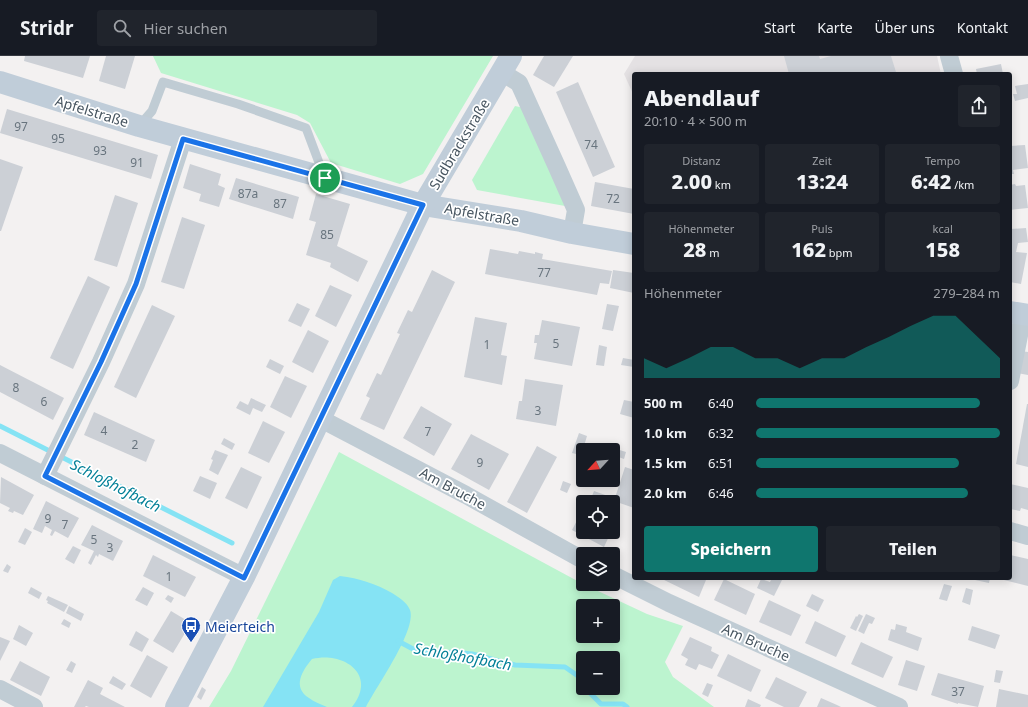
<!DOCTYPE html>
<html lang="de">
<head>
<meta charset="utf-8">
<style>
	:root { --surface:#171b24; --page:#20242c; --text:#f1f3f6; --muted:#9ea1a6; --line:#363941; --accent:#0f766e }
	body { margin:0; font-family:"Noto Sans",sans-serif; background:var(--page); color:var(--text); height:100vh; display:flex; flex-direction:column; font-size:15px; white-space:nowrap }
	* { box-sizing:border-box; margin:0 }
	p { font-size:13px; color:var(--muted) }
	.icon { flex:none; width:22px; height:22px; fill:none; stroke:currentColor; stroke-width:2; stroke-linecap:round; stroke-linejoin:round }
	.map { position:relative; flex:1; overflow:hidden }
	.details { position:absolute; left:632px; top:16px; width:380px; height:508px; display:flex; flex-direction:column; background:var(--surface); border-radius:4px; box-shadow:0 2px 10px #0003 }
	.details>* { flex:none }
	.needle { width:26px; rotate:244deg }
	.controls { position:absolute; left:576px; top:387px; display:grid; gap:8px }
	.controls a { display:grid; place-items:center; width:44px; height:44px; border-radius:4px; background:var(--surface); box-shadow:0 2px 10px #0003; font-size:20px }
	.pin { position:absolute; display:grid; place-items:center; width:34px; height:34px; color:#fff; margin:-17px; border:2px solid #fff; border-radius:50%; box-shadow:0 1px 4px #0007 }
	.round { display:grid; place-items:center; flex:none; width:42px; height:42px; border-radius:4px; background:var(--page) }
	.summary { display:flex; align-items:center; justify-content:space-between; height:68px; padding:0 12px }
	h1 { font-size:22px; font-weight:800; line-height:30px }
	.stats { display:grid; grid-template-columns:repeat(3,1fr); gap:6px; height:68px; padding:4px 12px }
	.stats div { display:grid; align-content:center; border-radius:4px; background:var(--page); text-align:center }
	.stats b { font-size:20px; font-weight:800 }
	.stats small { font-size:11px; font-weight:400 }
	.stats p { font-size:11px }
	.chart { height:112px; padding:8px 12px }
	.chart p { display:flex; justify-content:space-between }
	.chart svg { width:100%; height:72px; margin-top:4px; fill:var(--accent); opacity:.7 }
	.action { display:flex; gap:8px; margin-top:auto; padding:8px 12px }
	.action a { flex:1; height:46px; border-radius:4px; background:var(--accent); color:#fff; font-size:16px; font-weight:800; line-height:46px; text-align:center }
	.action a+a { background:var(--page); color:var(--text) }
	ul { padding:0 12px; list-style:none; font-size:13px }
	li { display:grid; grid-template-columns:64px 48px 1fr; align-items:center; height:30px }
	li i { height:10px; border-radius:5px; background:var(--accent) }
	header { display:flex; align-items:center; gap:24px; box-sizing:border-box; height:56px; padding:0 20px; background:var(--surface); border-bottom:1px solid var(--line) }
	header strong { font-size:19px }
	nav { display:flex; gap:22px; margin-inline-start:auto; font-size:14px }
	.search { width:280px; height:36px; background:var(--page); display:flex; align-items:center; gap:10px; box-sizing:border-box; padding:0 14px; border-radius:4px; color:var(--muted); font-size:15px }
	.map>svg:first-child { display:block }
	.education { fill:#e4e1e3 }
	.green { fill:#bcf4cf; fill-rule:evenodd }
	.water { fill:#85e3f4 }
	.lines { fill:none; stroke-linecap:round; stroke-linejoin:round }
	.stream { stroke:#85e3f4; stroke-width:5 }
	.building { fill:#ccd0d6 }
	.lane { stroke:#c0ccd4; stroke-width:9 }
	.street { stroke:#c0ccd4; stroke-width:18 }
	.secondary { stroke:#c0cdd9; stroke-width:22 }
	.route-casing { stroke:#fff; stroke-width:8 }
	.route { stroke:#1a73e8; stroke-width:5 }
	.labels { text-anchor:middle; dominant-baseline:central; stroke-width:3.5; stroke-linejoin:round; paint-order:stroke }
	.number-label { font-size:12px; fill:#68747e }
	.street-label { font-size:14px; fill:#475560; stroke:#fff }
	.transit-label { font-size:14px; fill:#164399; stroke:#fff; text-anchor:start }
	.water-label { font-size:15px; font-style:italic; fill:#038098; stroke:#fff }
</style>
</head>
<body>
<header>
<strong>Stridr</strong>
<div class="search"><svg class="icon" aria-label="search" viewBox="0 0 24 24"><circle cx="10" cy="10" r="6"/><path d="M15 15l6 6"/></svg>Hier suchen</div>
<nav><a>Start</a><a>Karte</a><a>Über uns</a><a>Kontakt</a></nav>
</header>
<div class="map">
<svg width="1028" height="651" viewBox="0 0 1028 651">
	<rect width="100%" height="100%" fill="#f3f1f1"/>
	<path class="education" d="M635,0H937L941,18H634V40L624,18Z"/>
	<g class="green">
		<path d="M153,0H493L423,118L400,128L331,107L310,67L297,59L161,17Z"/>
		<path d="M515,50L524,52L565,150L477,134L472,124Z"/>
		<path d="M339,396L583,528L647,558L683,570L665,606L673,621L714,651H209L231,615ZM583,550H613V580H583ZM583,602H613V632H583Z"/>
	</g>
	<path class="water" d="M340,520C359,522 376,528 392,537C398,541 407,546 410,554C417,574 376,631 366,651H352C378,619 344,595 312,603C302,615 292,631 309,642C314,646 321,648 327,651H263L319,556L333,524Z"/>
	<g class="lines">
		<g class="stream">
			<path d="M0,370L232,487"/>
			<path d="M398,585L413,593L435,598L453,596L472,598L515,609L565,611L578,620L583,629"/>
			<path d="M585,632L601,648H623L627,651"/>
		</g>
	</g>
	<g class="building">
		<path d="M25,0H90L83,22L24,5Z"/>
		<path d="M106,0H135L125,33L99,25Z"/>
		<path d="M544,0H573L554,31L533,19Z"/>
		<path d="M784,0H819L820,3L831,0H891L896,16L889,18H866V16L860,18H789Z"/>
		<path d="M1001,8L1003,18H977L976,13Z"/>
		<path d="M578,26L615,111L593,121L556,36Z"/>
		<path d="M1028,28V42L1015,45L1013,38H1017L1015,30Z"/>
		<path d="M7,53L158,99L151,123L0,77Z"/>
		<path d="M1025,89L1028,112L1013,114L1014,118H1010V90Z"/>
		<path d="M0,103L23,111L1,175H0Z"/>
		<path d="M190,108L221,118L218,129L225,132L219,151L199,145L201,138L183,132Z"/>
		<path d="M236,122L299,141L293,163L229,143Z"/>
		<path d="M595,126L634,133V158L591,150Z"/>
		<path d="M1015,128L1016,130L1025,129L1028,152L1010,154V129Z"/>
		<path d="M316,138L350,148L337,190L368,205L358,226L330,211L331,207L306,199L316,166L309,164Z"/>
		<path d="M115,139L138,147L117,211L94,204Z"/>
		<path d="M182,161L205,169L184,233L161,226Z"/>
		<path d="M1026,172L1028,186L1018,187L1016,196L1027,197L1021,228L1010,226V173Z"/>
		<path d="M490,193L518,198L519,195L535,198V196L543,198L542,203L612,215L609,228L600,227L597,239L485,218Z"/>
		<path d="M432,214L455,226L384,374L360,363L370,342L366,340L377,317L381,319L400,278L397,277L408,254L412,256Z"/>
		<path d="M613,214L634,217V237L610,232Z"/>
		<path d="M88,220L110,231L73,313L50,302Z"/>
		<path d="M330,229L352,239L336,271L315,260Z"/>
		<path d="M297,247L310,253L301,271L288,265Z"/>
		<path d="M607,248L619,250L613,275L602,273Z"/>
		<path d="M152,249L175,260L136,342L114,331Z"/>
		<path d="M475,261L507,267L501,299L507,300L502,329L464,321Z"/>
		<path d="M542,264L580,271L572,310L534,303L537,287H534L535,279H539Z"/>
		<path d="M308,274L329,285L313,317L292,306Z"/>
		<path d="M599,289L607,291L604,310L596,309Z"/>
		<path d="M1021,295L1028,296V319L1017,317Z"/>
		<path d="M623,302L634,304V311L621,309Z"/>
		<path d="M270,303L284,310L280,318L266,311Z"/>
		<path d="M0,309L64,342L53,364L0,336Z"/>
		<path d="M285,320L307,330L291,362L270,351Z"/>
		<path d="M525,323L563,329L556,370L516,363L519,345H522Z"/>
		<path d="M251,342L266,349L262,356L253,352L250,359L236,352L240,345L248,349Z"/>
		<path d="M624,344L634,346V362L620,358Z"/>
		<path d="M1027,348H1028V411L1016,408Z"/>
		<path d="M421,350L452,368L434,400L403,382Z"/>
		<path d="M94,356L155,384L146,406L84,379Z"/>
		<path d="M263,365L285,376L269,407L248,397Z"/>
		<path d="M579,377L587,380L584,390L589,391L588,394H583L580,399L572,397Z"/>
		<path d="M471,378L509,398L489,434L451,413Z"/>
		<path d="M224,382L235,388L232,394L221,388Z"/>
		<path d="M537,390L557,401L527,457L507,446Z"/>
		<path d="M613,392L626,396L624,403L613,399Z"/>
		<path d="M215,394L228,399L218,419L209,414L213,404L211,403Z"/>
		<path d="M241,411L262,421L247,453L225,442Z"/>
		<path d="M625,411L634,414V452L614,445Z"/>
		<path d="M200,420L217,427L210,443L193,435Z"/>
		<path d="M1,421L34,439L23,459L14,455L13,457L8,455L10,452L0,447Z"/>
		<path d="M563,425L571,428L567,437L560,434Z"/>
		<path d="M1010,428L1028,432V454L1021,452L1020,455L1010,453Z"/>
		<path d="M594,435L608,440L606,446L590,445Z"/>
		<path d="M46,445L79,462L68,482L55,475L52,480L50,479L52,474L45,470L42,477L33,473Z"/>
		<path d="M583,453V476H611L604,491L572,474Z"/>
		<path d="M92,469L123,485L113,505L99,498L98,501L96,499L91,509L88,507L94,495L81,489Z"/>
		<path d="M25,472L32,476L25,489L18,486Z"/>
		<path d="M73,490L81,494L74,508L65,503Z"/>
		<path d="M153,499L196,521L185,541L143,520Z"/>
		<path d="M1010,499L1028,503V530L1004,524V522H1010Z"/>
		<path d="M7,508L11,511L8,517L3,515Z"/>
		<path d="M660,522H701L706,524L699,541Z"/>
		<path d="M772,522H783L774,540L757,532L761,523L770,526Z"/>
		<path d="M975,522H990L989,527L975,524Z"/>
		<path d="M724,523L755,538L746,559L714,544Z"/>
		<path d="M944,528L952,530L947,545L939,543Z"/>
		<path d="M31,531L42,537L39,543L28,537Z"/>
		<path d="M143,531L154,537L147,550L135,544Z"/>
		<path d="M966,532L973,534L970,549L962,546Z"/>
		<path d="M812,538L824,544L818,556L806,550Z"/>
		<path d="M168,539L174,542L171,547L165,543Z"/>
		<path d="M48,540L68,549L64,556L47,547L48,545L46,544Z"/>
		<path d="M769,544L801,559L791,580L759,566Z"/>
		<path d="M69,550L84,558L81,565L66,557Z"/>
		<path d="M171,555L191,567L173,597L153,585Z"/>
		<path d="M859,558L863,560L856,575L850,572L856,560L857,561Z"/>
		<path d="M866,558L875,562L872,568L869,567L864,578L858,575Z"/>
		<path d="M64,563L71,567L69,572L61,568Z"/>
		<path d="M815,565L846,580L836,601L805,587Z"/>
		<path d="M896,568L907,571L906,576L922,582L918,595L888,584L891,573L895,574Z"/>
		<path d="M19,569L33,577L26,590L13,583Z"/>
		<path d="M972,570L1000,579L995,593L968,584Z"/>
		<path d="M136,575L149,583L142,596L129,589Z"/>
		<path d="M0,581L10,585L0,605Z"/>
		<path d="M690,581L712,591L711,595L719,599L712,613L699,608L696,614L685,609L688,603L681,599Z"/>
		<path d="M861,586L893,601L883,622L851,608Z"/>
		<path d="M728,598L761,614L751,636L717,620Z"/>
		<path d="M147,599L168,611L151,642L130,630Z"/>
		<path d="M906,604L925,610L917,635L898,629Z"/>
		<path d="M20,605L50,621L41,640L10,624Z"/>
		<path d="M71,605L76,608L72,617L66,614Z"/>
		<path d="M996,614L1003,615L1000,627L994,626Z"/>
		<path d="M938,617L984,630L978,651L958,647V648L931,639Z"/>
		<path d="M113,620L126,628L122,634L109,627Z"/>
		<path d="M776,621L807,636L799,651H784L765,642Z"/>
		<path d="M88,624L103,632L100,638L125,651H89L86,650L85,651H74Z"/>
		<path d="M707,627L713,629L708,641L702,638Z"/>
		<path d="M202,631L206,634L201,644L197,641Z"/>
		<path d="M999,633L1028,639V651H996Z"/>
		<path d="M821,642L837,649L841,651H817Z"/>
		<path d="M748,643L761,649L760,651H745Z"/>
	</g>
	<g class="lines">
		<path class="lane" d="M139,70L152,55L163,26L238,48L306,72L324,120"/>
		<g class="street">
			<path d="M949,0L954,18"/>
			<path d="M501,16L519,27L557,111L576,154L572,177"/>
			<path d="M1010,325L1023,259"/>
			<path d="M321,363L466,439L583,504"/>
			<path d="M0,397L244,521"/>
			<path d="M45,420L101,306L136,228L183,83"/>
			<path d="M1010,475L1028,480"/>
			<path d="M613,519L669,547L899,651"/>
			<path d="M0,633L34,651"/>
		</g>
		<g class="secondary">
			<path d="M0,26L139,70L423,149L521,165L572,177L634,188"/>
			<path d="M1010,256L1028,259"/>
			<path d="M176,651L244,521L423,149L511,0"/>
		</g>
	</g>
	<g class="lines">
		<g class="route-casing">
			<path id="route" d="M183,83L423,149L244,522L45,420L101,306L136,228Z"/>
		</g>
		<use href="#route" class="route"/>
	</g>
	<defs>
		<g id="bus-pin" transform="scale(1)"><path d="M0 17L-7.5 6A9.5 9.5 0 1 1 7.5 6Z" fill="#1a4fb4" stroke="#fff"/><path d="M-5-6H5V4H4V6H2V4H-2V6H-4V4H-5ZM-3.5-4V0h7V-4ZM-3.5 1.2v1.5H-2V1.2ZM2 1.2v1.5H3.5V1.2Z" fill="#fff"/></g>
	</defs>
	<g fill-rule="evenodd">
		<use href="#bus-pin" x="191" y="570"/>
	</g>
	<g class="labels">
		<g class="number-label">
			<text x="21" y="70">97</text>
			<text x="58" y="82">95</text>
			<text x="591" y="88">74</text>
			<text x="100" y="94">93</text>
			<text x="137" y="106">91</text>
			<text x="248" y="137">87a</text>
			<text x="613" y="142">72</text>
			<text x="280" y="147">87</text>
			<text x="327" y="178">85</text>
			<text x="544" y="216">77</text>
			<text x="556" y="287">5</text>
			<text x="487" y="288">1</text>
			<text x="16" y="331">8</text>
			<text x="44" y="345">6</text>
			<text x="538" y="354">3</text>
			<text x="104" y="374">4</text>
			<text x="428" y="375">7</text>
			<text x="135" y="388">2</text>
			<text x="480" y="406">9</text>
			<text x="48" y="462">9</text>
			<text x="65" y="468">7</text>
			<text x="94" y="483">5</text>
			<text x="110" y="491">3</text>
			<text x="169" y="520">1</text>
			<text x="958" y="635">37</text>
		</g>
		<g class="street-label">
			<text transform="translate(92 55) rotate(17)">Apfelstraße</text>
			<text transform="translate(459 88) rotate(-59)">Sudbrackstraße</text>
			<text transform="translate(482 158) rotate(10)">Apfelstraße</text>
			<text transform="translate(453 432) rotate(28)">Am Bruche</text>
			<text transform="translate(756 586) rotate(24)">Am Bruche</text>
		</g>
		<g class="transit-label">
			<text x="205" y="570">Meierteich</text>
		</g>
		<g class="water-label">
			<text transform="translate(116 429) rotate(27)">Schloßhofbach</text>
			<text transform="translate(463 600) rotate(10)">Schloßhofbach</text>
		</g>
	</g>
</svg>
<div class="controls">
<a><svg class="needle" viewBox="-14 -14 28 28"><path d="M0-13l5 13h-10z" fill="#e53935"/><path d="M0 13l5-13h-10z" fill="#9ea1a6"/></svg></a>
<a><svg class="icon" aria-label="locate" viewBox="0 0 24 24"><circle cx="12" cy="12" r="6"/><path d="M12 2v4M12 18v4M2 12h4M18 12h4"/></svg></a>
<a><svg class="icon" aria-label="layers" viewBox="0 0 24 24"><path d="M12 4l9 5-9 5-9-5zM3 14l9 5 9-5"/></svg></a>
<a>+</a>
<a>−</a>
</div>
<div class="pin" style="left:325px;top:122px;background:#1e9e55"><svg class="icon" aria-label="arrive" viewBox="0 0 24 24"><path d="M6 21V4h12l-3 4 3 4H6"/></svg></div>
<section class="details">
<div class="summary"><div><h1>Abendlauf</h1><p>20:10 · 4 × 500 m</p></div><a class="round"><svg class="icon" aria-label="share" viewBox="0 0 24 24"><path d="M12 15V3M7 8l5-5 5 5M5 13v7h14v-7"/></svg></a></div>
<div class="stats">
<div><p>Distanz</p><b>2.00<small> km</small></b></div>
<div><p>Zeit</p><b>13:24</b></div>
<div><p>Tempo</p><b>6:42<small> /km</small></b></div>
</div>
<div class="stats">
<div><p>Höhenmeter</p><b>28<small> m</small></b></div>
<div><p>Puls</p><b>162<small> bpm</small></b></div>
<div><p>kcal</p><b>158</b></div>
</div>
<div class="chart"><p><span>Höhenmeter</span>279–284 m</p>
<svg viewBox="0 0 160 44" preserveAspectRatio="none"><path d="M0 44V32L10 38L20 32L30 25L40 25L50 32L60 32L70 38L80 32L90 32L100 25L110 19L120 12L130 6L140 6L150 19L160 32V44z"/></svg>
</div>
<ul>
<li><b>500 m</b>6:40<i style="width:92%"></i></li>
<li><b>1.0 km</b>6:32<i style="width:100%"></i></li>
<li><b>1.5 km</b>6:51<i style="width:83%"></i></li>
<li><b>2.0 km</b>6:46<i style="width:87%"></i></li>
</ul>
<div class="action"><a>Speichern</a><a>Teilen</a></div>
</section>
</div>
</body>
</html>
